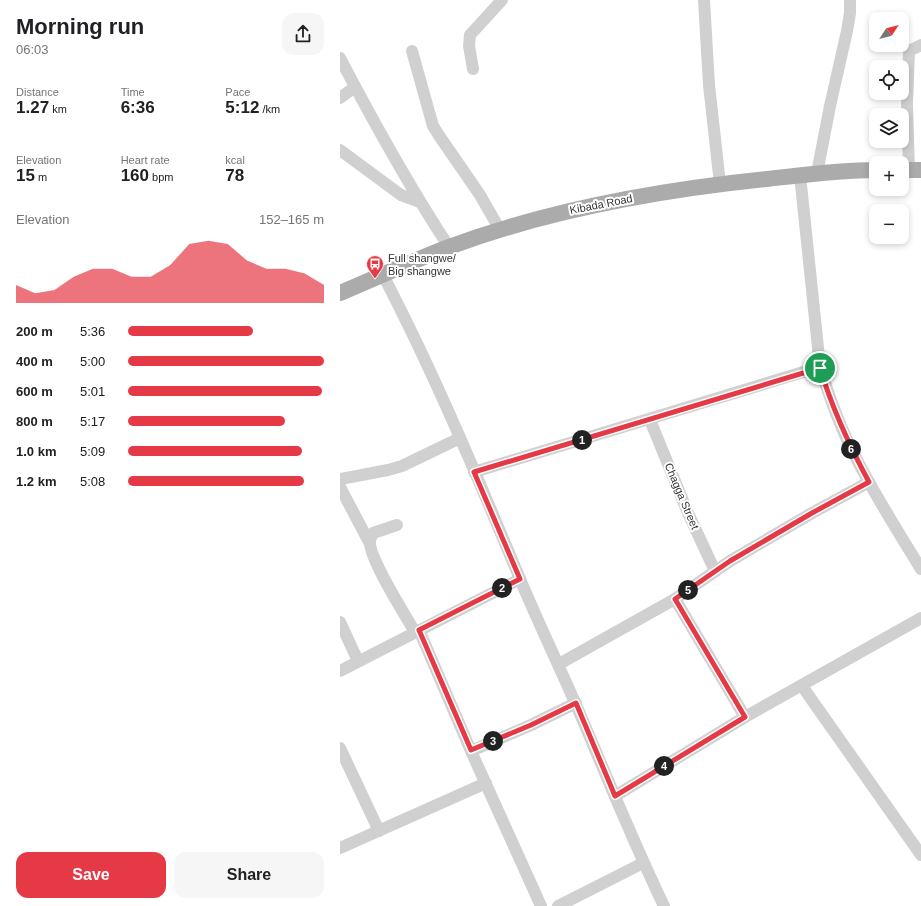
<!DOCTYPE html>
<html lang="en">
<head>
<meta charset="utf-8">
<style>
	:root { --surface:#fff; --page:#f6f6f6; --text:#202124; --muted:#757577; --accent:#e63946 }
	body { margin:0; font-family:Arial,sans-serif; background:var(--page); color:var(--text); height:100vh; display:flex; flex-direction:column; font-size:15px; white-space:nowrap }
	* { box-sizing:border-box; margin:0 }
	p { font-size:13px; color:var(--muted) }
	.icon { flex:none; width:22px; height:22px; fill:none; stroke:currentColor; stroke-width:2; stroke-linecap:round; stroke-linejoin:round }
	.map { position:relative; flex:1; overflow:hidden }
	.drawer { display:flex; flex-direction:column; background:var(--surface); width:340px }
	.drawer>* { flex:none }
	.needle { width:26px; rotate:54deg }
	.tools { position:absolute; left:529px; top:12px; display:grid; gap:8px }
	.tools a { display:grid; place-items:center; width:40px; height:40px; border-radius:8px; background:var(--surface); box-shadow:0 2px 6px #0003; font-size:20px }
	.pin { position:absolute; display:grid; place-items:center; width:34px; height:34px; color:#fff; margin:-17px; border:2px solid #fff; border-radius:50%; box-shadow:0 1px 4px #0007 }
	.km { position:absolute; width:20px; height:20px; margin:-10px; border-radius:50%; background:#222; color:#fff; font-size:11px; line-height:20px; text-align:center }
	.round { display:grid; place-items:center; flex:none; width:42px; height:42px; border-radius:12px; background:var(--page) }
	.headline { display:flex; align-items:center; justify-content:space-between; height:68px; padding:0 16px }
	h1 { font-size:22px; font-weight:800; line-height:30px }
	.metrics { display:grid; grid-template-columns:repeat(3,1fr); gap:6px; height:68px; padding:4px 16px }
	.metrics div { display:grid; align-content:center }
	.metrics b { font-size:17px; font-weight:800 }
	.metrics small { font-size:11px; font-weight:400 }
	.metrics p { font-size:11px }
	.chart { height:112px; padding:8px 16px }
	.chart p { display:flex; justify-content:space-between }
	.chart svg { width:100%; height:72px; margin-top:4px; fill:var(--accent); opacity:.7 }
	.button { display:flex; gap:8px; margin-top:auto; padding:8px 16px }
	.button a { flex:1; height:46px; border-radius:12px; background:var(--accent); color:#fff; font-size:16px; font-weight:800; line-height:46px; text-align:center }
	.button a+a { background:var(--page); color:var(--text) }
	ul { padding:0 16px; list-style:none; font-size:13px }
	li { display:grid; grid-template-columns:64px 48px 1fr; align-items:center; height:30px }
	li i { height:10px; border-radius:5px; background:var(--accent) }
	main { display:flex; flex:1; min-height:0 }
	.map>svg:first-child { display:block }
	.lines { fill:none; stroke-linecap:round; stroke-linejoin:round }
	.minor { stroke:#d0d0d0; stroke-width:12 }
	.major { stroke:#ababab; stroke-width:16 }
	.route-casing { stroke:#fff; stroke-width:8 }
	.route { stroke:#e63946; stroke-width:5 }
	.labels { text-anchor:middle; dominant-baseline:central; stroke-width:4; stroke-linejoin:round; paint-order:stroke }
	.street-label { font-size:11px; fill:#333; stroke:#fff }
	.poi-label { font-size:11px; fill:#333; stroke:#fff; text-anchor:start }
</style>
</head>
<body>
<main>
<section class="drawer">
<div class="headline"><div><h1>Morning run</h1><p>06:03</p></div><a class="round"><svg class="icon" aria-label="share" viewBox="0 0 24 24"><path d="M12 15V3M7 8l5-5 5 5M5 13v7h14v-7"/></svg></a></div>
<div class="metrics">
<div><p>Distance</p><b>1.27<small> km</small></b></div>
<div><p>Time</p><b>6:36</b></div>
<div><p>Pace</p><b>5:12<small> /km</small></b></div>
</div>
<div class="metrics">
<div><p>Elevation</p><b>15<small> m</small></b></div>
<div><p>Heart rate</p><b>160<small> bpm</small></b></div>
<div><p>kcal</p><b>78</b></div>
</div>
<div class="chart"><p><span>Elevation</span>152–165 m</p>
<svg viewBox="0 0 160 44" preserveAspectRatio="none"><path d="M0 44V33L10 38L20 36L30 28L40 23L50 23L60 28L70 28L80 21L90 8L100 6L110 8L120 18L130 23L140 23L150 26L160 33V44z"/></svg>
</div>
<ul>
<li><b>200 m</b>5:36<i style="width:64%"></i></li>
<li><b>400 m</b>5:00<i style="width:100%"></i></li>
<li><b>600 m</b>5:01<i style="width:99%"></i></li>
<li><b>800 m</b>5:17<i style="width:80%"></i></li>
<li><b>1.0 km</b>5:09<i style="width:89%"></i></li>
<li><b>1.2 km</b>5:08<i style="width:90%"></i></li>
</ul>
<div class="button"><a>Save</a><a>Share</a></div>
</section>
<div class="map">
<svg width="581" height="906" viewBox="0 0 581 906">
	<rect width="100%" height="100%" fill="#fff"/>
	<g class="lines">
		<g class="minor">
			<path d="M364,0L369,85L380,184"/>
			<path d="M72,51L93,126L100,137L140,195L160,230"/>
			<path d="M0,58C34,123 69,186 109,247"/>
			<path d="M133,69L129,46L130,35L162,0"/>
			<path d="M0,98L15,87"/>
			<path d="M0,150L61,195L80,202"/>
			<path d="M569,170L567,104L569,51L581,45"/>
			<path d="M477,173L490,106L507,31L510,13V0"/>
			<path d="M460,175L480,367C489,396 499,424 512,450C532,491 557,530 581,569"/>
			<path d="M43,275C94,373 137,476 180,579C201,629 225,678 246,728C271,787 296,848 324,906"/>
			<path d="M310,420L348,513L375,571"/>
			<path d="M134,472L480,367"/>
			<path d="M0,479L48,470L62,466L120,438"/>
			<path d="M0,487L29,542"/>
			<path d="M57,525L33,533C32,535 30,539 30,542C29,558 65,615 75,632"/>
			<path d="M335,599L405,717"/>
			<path d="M0,622L18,661"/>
			<path d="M79,630L131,751L201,906"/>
			<path d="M219,664L335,599L390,561L472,513L529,482"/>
			<path d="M0,671L180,579"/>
			<path d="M462,686L581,855"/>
			<path d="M0,748L39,831"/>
			<path d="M131,751L191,725L236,703"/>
			<path d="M275,796L405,717L581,618"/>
			<path d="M0,848L146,783"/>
			<path d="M218,906L303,863"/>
		</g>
		<g class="major">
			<path d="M562,170H581"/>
			<path d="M0,293C36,278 72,261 109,247C211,209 319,190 427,179C463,175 500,170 536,170"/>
		</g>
	</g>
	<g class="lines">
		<g class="route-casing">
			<path id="route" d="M480,368C492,408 509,445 529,482L472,513L390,561L335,599L405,717L275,796L236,703L191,725L131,750L79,630L180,579L134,472Z"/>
		</g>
		<use href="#route" class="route"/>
	</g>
	<defs>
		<g id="bus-pin" transform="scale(0.9)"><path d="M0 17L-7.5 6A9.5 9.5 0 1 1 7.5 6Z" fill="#e63946" stroke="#fff"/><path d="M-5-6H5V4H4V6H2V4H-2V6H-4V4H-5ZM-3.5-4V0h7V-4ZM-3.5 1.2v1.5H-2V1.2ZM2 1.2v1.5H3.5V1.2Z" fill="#fff"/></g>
	</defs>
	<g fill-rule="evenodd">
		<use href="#bus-pin" x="35" y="264"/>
	</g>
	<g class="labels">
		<g class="street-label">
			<text transform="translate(261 204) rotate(-11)">Kibada Road</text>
			<text transform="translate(342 496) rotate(67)">Chagga Street</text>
		</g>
		<g class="poi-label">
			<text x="48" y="258">Full shangwe/<tspan x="48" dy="13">Big shangwe</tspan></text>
		</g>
	</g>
</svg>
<div class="tools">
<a><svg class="needle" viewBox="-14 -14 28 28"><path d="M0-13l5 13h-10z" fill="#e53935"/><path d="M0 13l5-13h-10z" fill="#757577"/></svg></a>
<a><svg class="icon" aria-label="locate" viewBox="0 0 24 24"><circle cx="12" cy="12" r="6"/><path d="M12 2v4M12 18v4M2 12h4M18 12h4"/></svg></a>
<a><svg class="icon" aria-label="layers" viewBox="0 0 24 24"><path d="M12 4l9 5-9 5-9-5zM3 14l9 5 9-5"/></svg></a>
<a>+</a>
<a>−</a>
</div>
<div class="pin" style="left:480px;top:368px;background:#1e9e55"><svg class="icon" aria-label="arrive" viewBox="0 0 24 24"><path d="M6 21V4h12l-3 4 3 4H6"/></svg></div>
<b class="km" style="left:242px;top:440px">1</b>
<b class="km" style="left:162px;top:588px">2</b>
<b class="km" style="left:153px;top:741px">3</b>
<b class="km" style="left:324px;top:766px">4</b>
<b class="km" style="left:348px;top:590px">5</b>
<b class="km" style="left:511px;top:449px">6</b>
</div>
</main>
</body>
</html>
